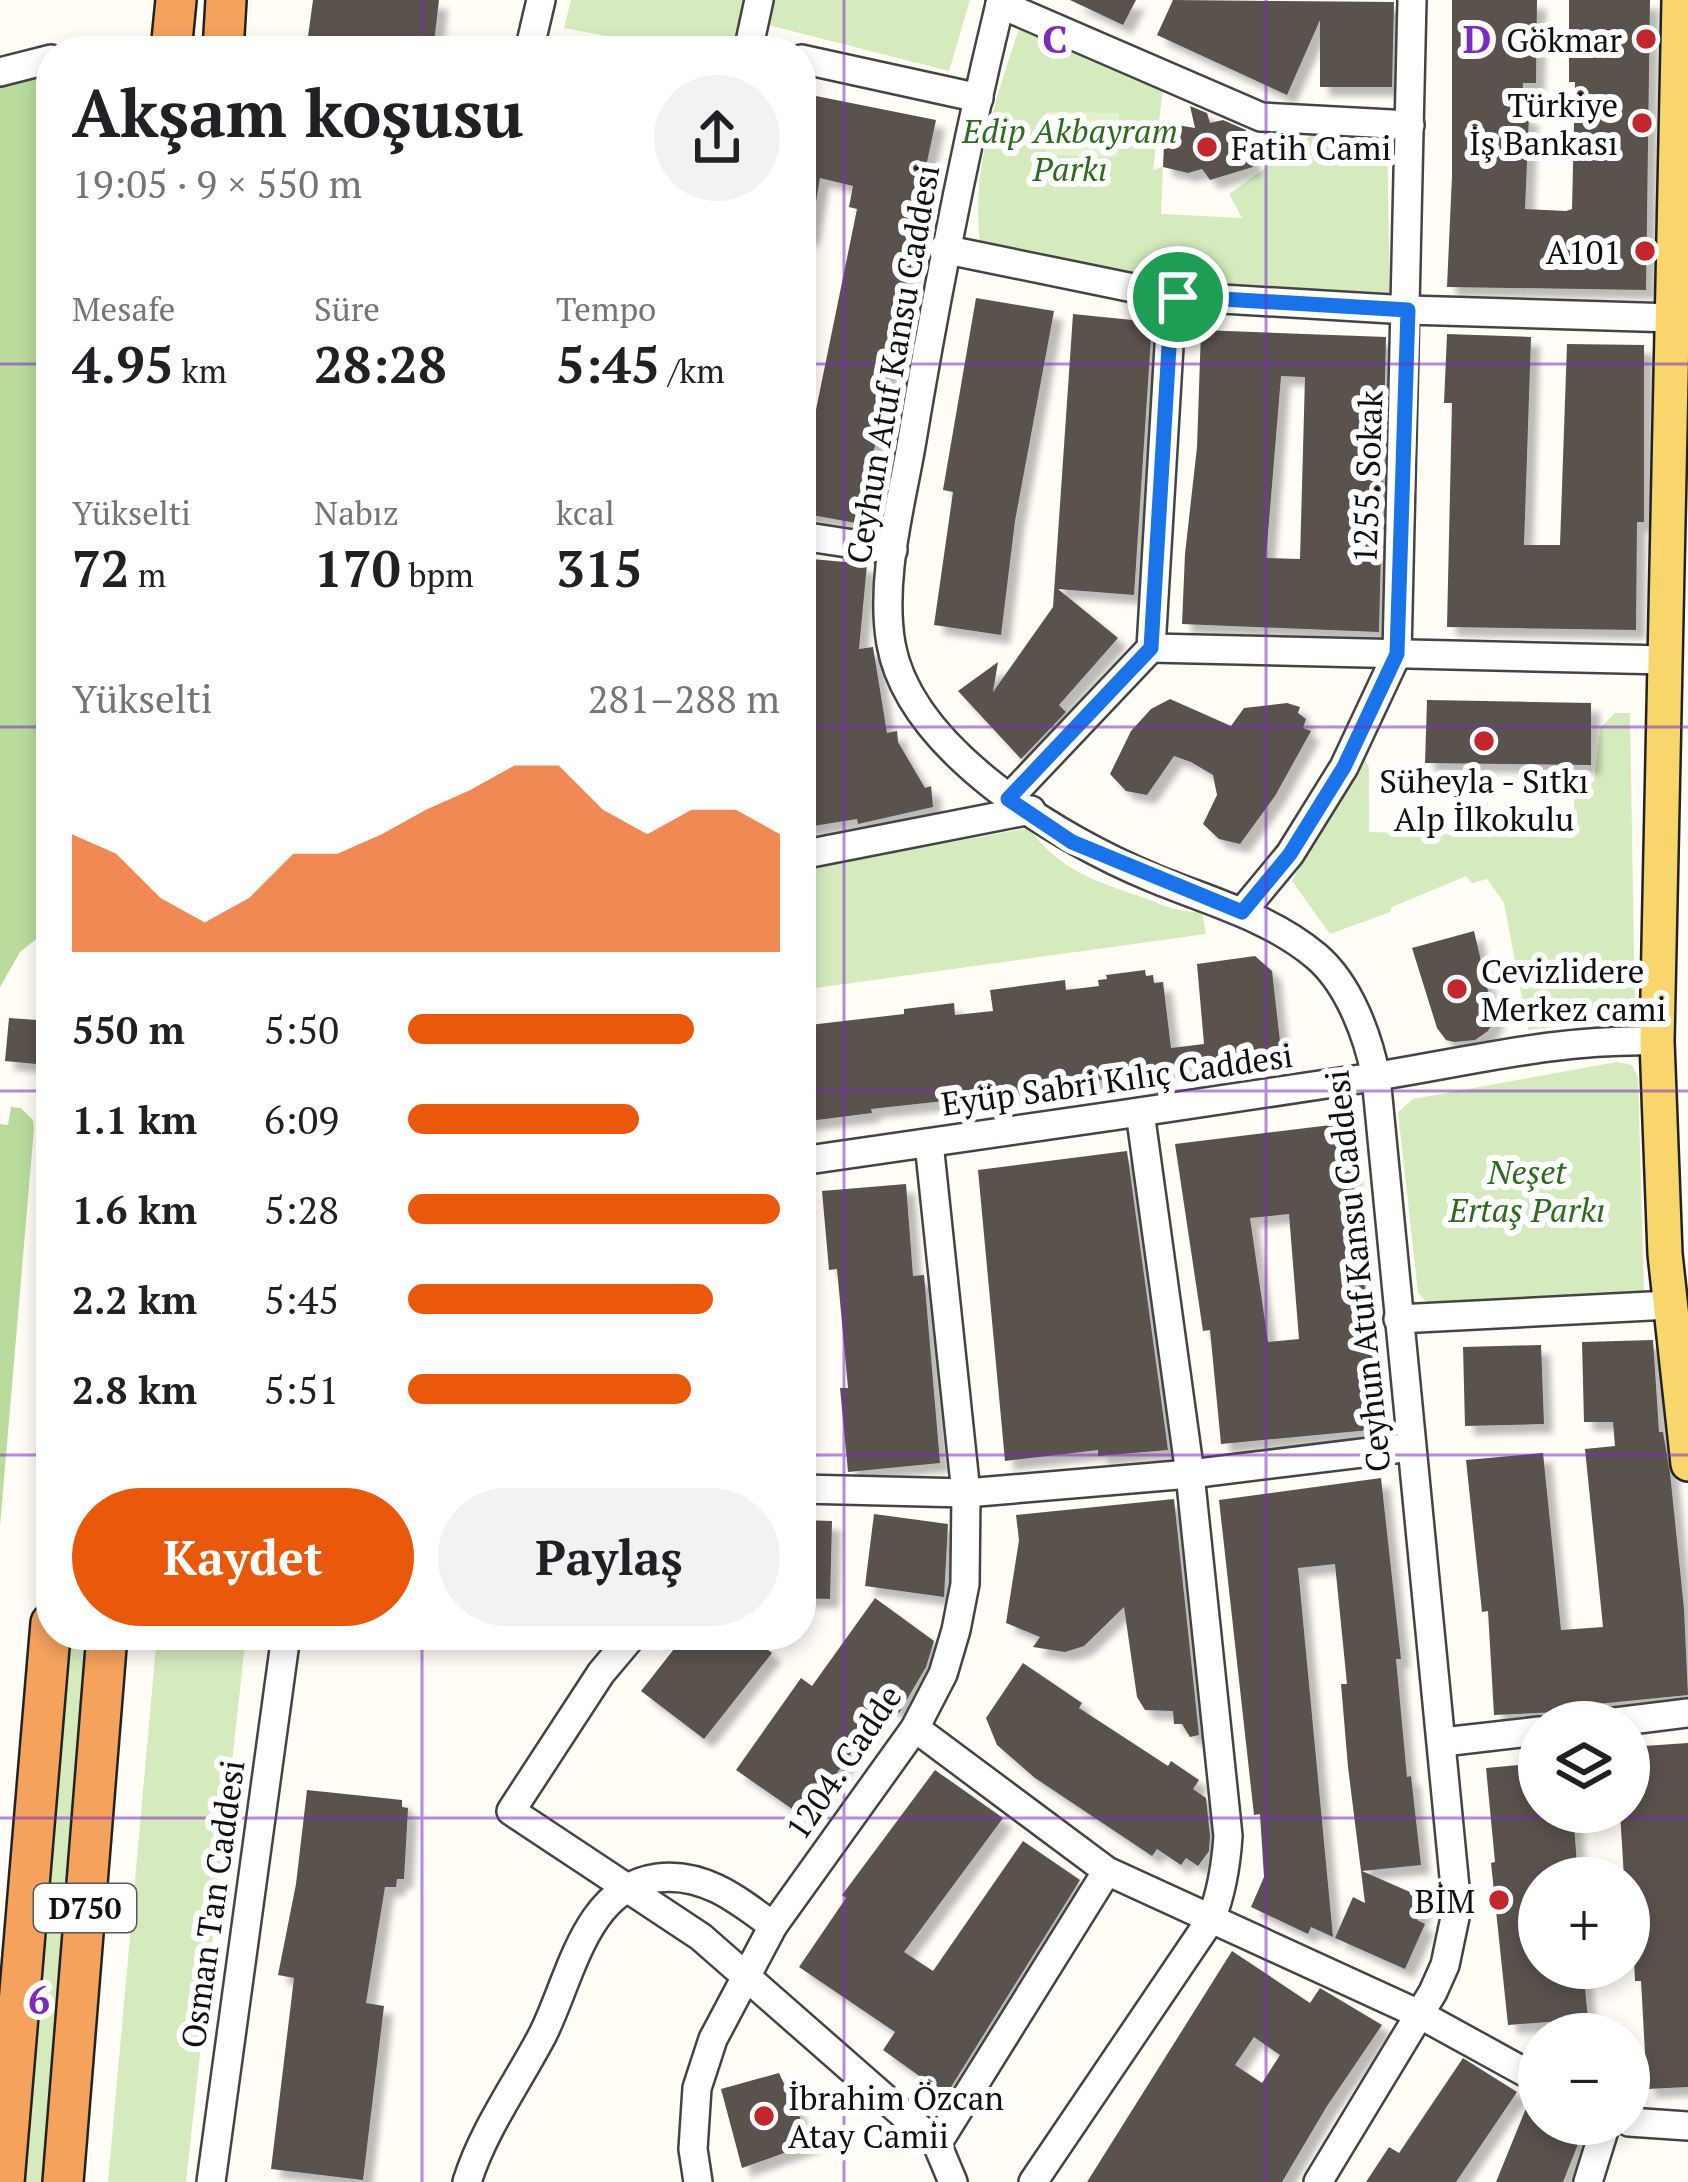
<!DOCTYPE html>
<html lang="tr">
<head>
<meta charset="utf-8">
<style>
	:root { --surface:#fff; --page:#f2f2f2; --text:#202124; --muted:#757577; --accent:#ea580c }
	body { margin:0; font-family:"PT Serif",serif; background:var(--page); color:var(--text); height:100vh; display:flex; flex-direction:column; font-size:45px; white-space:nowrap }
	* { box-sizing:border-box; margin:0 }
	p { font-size:39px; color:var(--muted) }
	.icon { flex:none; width:66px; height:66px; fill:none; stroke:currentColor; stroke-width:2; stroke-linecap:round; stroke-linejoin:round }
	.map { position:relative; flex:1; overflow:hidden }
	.details { position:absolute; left:36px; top:36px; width:780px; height:1614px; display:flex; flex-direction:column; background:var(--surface); border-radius:48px; box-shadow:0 6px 18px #0003 }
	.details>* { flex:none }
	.controls { position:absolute; left:1518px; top:1701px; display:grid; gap:24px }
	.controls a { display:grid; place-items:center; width:132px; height:132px; border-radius:50%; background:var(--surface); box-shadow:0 6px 18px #0003; font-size:60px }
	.pin { position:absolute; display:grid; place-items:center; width:102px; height:102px; color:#fff; margin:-51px; border:6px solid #fff; border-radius:50%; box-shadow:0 3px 12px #0007 }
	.round { display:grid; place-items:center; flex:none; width:126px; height:126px; border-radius:63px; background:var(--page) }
	.headline { display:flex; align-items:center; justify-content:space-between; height:204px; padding:0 36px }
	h1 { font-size:66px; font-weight:700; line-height:90px }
	.stats { display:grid; grid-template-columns:repeat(3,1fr); gap:18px; height:204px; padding:12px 36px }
	.stats div { display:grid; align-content:center }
	.stats b { font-size:51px; font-weight:700 }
	.stats small { font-size:33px; font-weight:400 }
	.stats p { font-size:33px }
	.chart { height:336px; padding:24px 36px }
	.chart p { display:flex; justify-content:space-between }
	.chart svg { width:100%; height:216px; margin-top:12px; fill:var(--accent); opacity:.7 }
	.primary-button { display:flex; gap:24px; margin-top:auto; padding:24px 36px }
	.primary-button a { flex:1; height:138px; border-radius:72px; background:var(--accent); color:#fff; font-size:48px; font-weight:700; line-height:138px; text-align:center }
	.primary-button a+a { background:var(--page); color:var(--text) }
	ul { padding:0 36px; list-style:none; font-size:39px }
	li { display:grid; grid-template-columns:192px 144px 1fr; align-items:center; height:90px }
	li i { height:30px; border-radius:15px; background:var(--accent) }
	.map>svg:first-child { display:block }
	.green { fill:#d5ebbd }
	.forest { fill:#b9dc9c }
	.pitch { fill:#e6f2cf }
	.building { fill:#5a524d; fill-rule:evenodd; filter:url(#shadow) }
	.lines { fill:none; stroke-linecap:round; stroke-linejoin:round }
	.minor-casing { stroke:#444; stroke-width:32 }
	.major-casing { stroke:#222; stroke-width:38 }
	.highway-casing { stroke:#222; stroke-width:44 }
	.minor { stroke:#fff; stroke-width:27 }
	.major { stroke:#f9d66b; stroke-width:33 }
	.highway { stroke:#f5a25d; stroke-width:39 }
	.route-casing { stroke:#fff; stroke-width:24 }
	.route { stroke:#1a73e8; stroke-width:15 }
	.grid { fill:none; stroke:#7b2cbf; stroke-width:3; stroke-opacity:0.55 }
	.poi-dot { fill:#c4262e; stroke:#fff; stroke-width:4.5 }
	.labels { text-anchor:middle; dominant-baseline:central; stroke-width:12; stroke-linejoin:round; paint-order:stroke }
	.shield { fill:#fff; stroke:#585858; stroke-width:3 }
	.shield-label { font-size:30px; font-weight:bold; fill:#111 }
	.poi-label { font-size:33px; fill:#111; stroke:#fff; text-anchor:end }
	.park-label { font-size:33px; font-style:italic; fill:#2f6b1f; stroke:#fff }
	.street-label { font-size:33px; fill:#111; stroke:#fff }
	.grid-label { font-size:39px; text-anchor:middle; font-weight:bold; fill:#7b2cbf; stroke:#fff; stroke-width:12; stroke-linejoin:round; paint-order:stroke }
</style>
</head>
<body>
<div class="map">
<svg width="1688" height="2182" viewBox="0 0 1688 2182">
	<defs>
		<filter id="shadow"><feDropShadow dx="9" dy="9" stdDeviation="3" flood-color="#0004"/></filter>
	</defs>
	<rect width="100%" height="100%" fill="#fffdf5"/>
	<g class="green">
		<path d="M571,0H749L735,51H687L564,28Z"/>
		<path d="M773,0H970L949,71L764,24Z"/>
		<path d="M1020,26L1163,89L1153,170L1163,167L1161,214L1242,218L1229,194L1313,134L1387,137L1390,296L1178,289L981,250C969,173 996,98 1020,26Z"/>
		<path d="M1615,713H1630L1635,1017L1528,1030L1504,903L1487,879L1472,883L1466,876L1392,907L1390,912L1330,934L1292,881L1363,754L1369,768V832L1574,838V793L1594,781L1600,728Z"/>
		<path d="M1029,828C1058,869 1094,881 1139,896C1164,905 1174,912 1202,912L1206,934L801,990V869Z"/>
		<path d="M1617,1062L1632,1065L1638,1077L1644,1294L1431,1307L1418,1293L1398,1112L1413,1099Z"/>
		<path d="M69,1635H90L44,2182H23Z"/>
		<path d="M157,1635H246L186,2182H108Z"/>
	</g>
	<g class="forest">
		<path d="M51,73V927L20,952L0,987V84Z"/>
		<path d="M11,1107L21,1108L33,1120L34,1128L0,1526V1124L8,1125Z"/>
	</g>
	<path class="pitch" d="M1046,112L1119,113L1118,157L1046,155Z"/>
	<g class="building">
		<path d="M313,0H439L433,51H306Z"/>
		<path d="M1070,0H1136L1123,25Z"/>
		<path d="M1173,0L1394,2L1392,87H1320V20L1287,95L1157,35Z"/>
		<path d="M1452,0H1537L1536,83H1523L1522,115H1529L1525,209L1566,211L1572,209L1575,82H1569V0H1650L1646,290L1447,287L1452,176Z"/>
		<path d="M801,93L936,120L909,246L915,247L873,455L880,457L867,525L801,513L809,444L857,209L849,207L853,186L820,178L810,237H801Z"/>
		<path d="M1190,106L1207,113L1210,123L1223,120L1246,130L1253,167L1210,180L1202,169L1188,173L1163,167L1165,123L1195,128Z"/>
		<path d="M976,298L1054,311L1015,521L1001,635L934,625L953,492L943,490Z"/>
		<path d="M1073,314L1152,322L1134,595L1058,589L1118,638L1059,705L1066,712L1021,759L958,691L998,662L993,692L1053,607Z"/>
		<path d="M1201,330L1386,337L1379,632L1182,624L1185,554L1197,447ZM1281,376L1305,377L1300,559L1266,558Z"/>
		<path d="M1447,334L1531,337L1524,545H1560L1567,344L1644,345V522H1637L1636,630L1447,627L1452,403H1444Z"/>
		<path d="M801,558L867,564L859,649L873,647L887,733L897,731L898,742L925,788L931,786L933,807L858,824L857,819L801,828Z"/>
		<path d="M1170,699L1231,726L1244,708L1287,703L1300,707L1298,713L1306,719L1303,728L1311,731L1275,796L1240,844L1219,839L1203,824L1217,795L1213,775L1191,762L1174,756L1147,795L1126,791L1110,774L1131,731L1151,709Z"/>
		<path d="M1427,700L1591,703V765L1425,763Z"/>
		<path d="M1474,931L1488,991L1494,1000L1495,1019L1488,1031L1475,1040L1454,1042L1446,1040L1437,1028L1412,948Z"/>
		<path d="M1255,956L1272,971L1282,1059L1207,1068L1206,1060L1170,1064L1171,1070L1153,1072L1154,1077L1078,1081L1079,1086L871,1109L872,1113L801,1122V1026L904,1014V1009L954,1003L955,1015L993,1011L990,990L1065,980L1066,990L1099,986L1098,980L1107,979L1106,975L1145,970L1146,976L1153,975L1154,983L1163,982L1171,1048L1204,1044L1197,964Z"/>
		<path d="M9,1018L51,1021L47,1065L5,1061Z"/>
		<path d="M1347,1123L1380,1429L1221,1444L1210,1330L1203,1331L1175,1144ZM1289,1214L1299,1339L1268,1342L1250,1218Z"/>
		<path d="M1127,1151L1168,1450L1098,1456V1450L1005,1461L978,1170Z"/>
		<path d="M906,1184L913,1276L924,1275L940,1463L848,1472L840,1388H848L837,1269L829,1270L822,1191Z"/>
		<path d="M1653,1340L1659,1432H1663L1670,1473L1684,1609L1688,1695L1577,1706V1711L1494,1715L1488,1611L1482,1612L1466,1460L1543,1453L1561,1630L1603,1627L1585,1449L1615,1446L1613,1422H1584L1582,1342Z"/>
		<path d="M1541,1345L1544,1424L1465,1426L1463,1347Z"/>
		<path d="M1381,1478L1401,1659H1396L1407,1777L1411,1776L1421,1865L1362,1871L1426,1899L1417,1920L1425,1924L1405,1969L1335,1938L1353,1897L1365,1903L1348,1767L1341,1684H1347L1335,1564L1298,1568L1333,1937L1311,1927L1308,1934L1251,1907L1264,1877L1260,1814L1254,1815L1219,1500Z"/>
		<path d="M1174,1499L1199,1735L1190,1737L1182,1724H1174L1173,1711L1145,1710L1137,1697L1124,1607L1084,1646L1065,1652L1033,1647L1040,1637L1006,1623L1019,1540L1016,1515Z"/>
		<path d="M874,1514L948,1524L944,1597L865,1586Z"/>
		<path d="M801,1520L832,1521L830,1599L801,1598Z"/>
		<path d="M875,1598L934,1641L926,1667L899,1713L886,1704L805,1818L736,1770L801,1678L812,1686Z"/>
		<path d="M685,1635H748L772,1653L704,1739L641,1691Z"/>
		<path d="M1023,1663L1082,1703L1079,1708L1168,1766L1171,1761L1199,1780L1193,1789L1206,1798L1210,1836L1209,1851L1198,1866L1186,1858L1181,1865L1157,1849L1152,1856L1035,1778L997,1745L986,1718Z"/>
		<path d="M1688,1743V2087L1647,2089L1641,1981H1635L1631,1895L1629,1878H1624L1620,1812H1629V1747Z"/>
		<path d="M1539,1763V1812H1573L1578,1878H1539V1968H1583L1588,2019L1508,2025L1491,1863L1495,1862L1486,1768Z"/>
		<path d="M935,1770L1003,1818L904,1952L933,1971L1023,1841L1080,1880L946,2095L883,2050L895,2032L799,1967L846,1898L842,1895Z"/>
		<path d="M307,1790L402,1800V1807L408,1808L404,1879H397L396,1887H385L366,2003L384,2006L363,2180L271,2169L294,1978L278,1975L296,1884Z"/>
		<path d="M1232,1951L1310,2003L1320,1988L1382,2025L1327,2106L1282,2182H1087ZM1254,2037L1280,2055L1262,2083L1235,2065Z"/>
		<path d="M1463,2058L1517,2092L1456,2182H1366L1389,2147L1399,2153Z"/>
		<path d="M779,2073L812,2143L742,2168L721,2089Z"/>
		<path d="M1531,2096L1539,2098V2124H1586L1563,2182H1496Z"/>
	</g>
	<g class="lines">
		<g class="minor-casing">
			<g id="minor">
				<path d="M1001,0C965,148 936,296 911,446C900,509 880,580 891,644C910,751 1061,840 1153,878C1208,901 1270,917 1316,956C1349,984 1368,1036 1376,1077L1457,1908L1445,1965L1433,1992L1318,2182"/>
				<path d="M1000,4L1261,117L1410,125"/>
				<path d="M529,51L541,0"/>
				<path d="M748,51L759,0"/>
				<path d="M801,59L979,98"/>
				<path d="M0,72L51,59"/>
				<path d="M943,249L1172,296L1408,310L1674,318"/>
				<path d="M801,536L893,550"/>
				<path d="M1151,648L1666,660"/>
				<path d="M1008,799L1151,648L1172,296"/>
				<path d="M801,855L1031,810"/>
				<path d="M1242,912L1290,854L1344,767L1397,654L1412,0"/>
				<path d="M801,1161C987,1135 1174,1107 1360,1079C1459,1064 1555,1038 1657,1041"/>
				<path d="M1398,1319L1670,1305"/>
				<path d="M801,1489L966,1493L1190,1474L1411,1447"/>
				<path d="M633,1635L601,1673L511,1811L701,1937L937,2144L953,2182"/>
				<path d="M1615,1722L1688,1713"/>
				<path d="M915,1728L1107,1871L1421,2015L1539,2080"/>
				<path d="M1443,1742L1539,1731"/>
				<path d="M1629,2122L1688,2126"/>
				<path d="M937,2144L1107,1871"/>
				<path d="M211,2182L286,1635"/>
				<path d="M467,2182C483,2130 518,2082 543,2034C571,1978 585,1888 657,1878C703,1872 737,1899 773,1926"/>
				<path d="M698,2182L693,2149L697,2088L713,2039L773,1926L915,1728L943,1674L956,1630L965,1584L966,1493L929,1143"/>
				<path d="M1033,2182L1211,1919C1222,1892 1226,1866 1228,1836L1190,1474L1140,1112"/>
				<path d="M1588,2182L1606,2124"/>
			</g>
		</g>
		<g class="major-casing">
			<path id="major" d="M1679,0L1657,1041L1665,1254L1688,1464"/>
		</g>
		<g class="highway-casing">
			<g id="highway">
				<path d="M171,51L176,0"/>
				<path d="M223,51L226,0"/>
				<path d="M4,2182L51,1623"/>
				<path d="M63,2182L107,1635"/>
			</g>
		</g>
		<use href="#minor" class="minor"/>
		<use href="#major" class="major"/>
		<use href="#highway" class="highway"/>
	</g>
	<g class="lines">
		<g class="route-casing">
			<path id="route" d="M1172,296L1408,310L1397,654L1344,767L1290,854L1242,912L1072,842L1008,799L1151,648Z"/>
		</g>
		<use href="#route" class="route"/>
	</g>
	<path class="grid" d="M422,0V51M844,0V2182M1266,0V2182M0,364H51M801,364H1688M0,727H51M801,727H1688M0,1091H51M801,1091H1688M0,1455H51M801,1455H1688M422,1635V2182M0,1818H1688"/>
	<g class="poi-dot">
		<circle cx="1646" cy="39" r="12"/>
		<circle cx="1642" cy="123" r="12"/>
		<circle cx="1207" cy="147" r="12"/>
		<circle cx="1645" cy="251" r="12"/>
		<circle cx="1484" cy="741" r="12"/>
		<circle cx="1457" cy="989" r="12"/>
		<circle cx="1499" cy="1900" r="12"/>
		<circle cx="764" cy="2116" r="12"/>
	</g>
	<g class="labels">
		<rect class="shield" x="34" y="1884" width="102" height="48" rx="9"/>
		<g class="shield-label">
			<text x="85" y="1908">D750</text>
		</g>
		<g class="poi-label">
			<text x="1622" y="39">Gökmar</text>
			<text x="1618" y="104">Türkiye<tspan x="1618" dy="38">İş Bankası</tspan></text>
			<text x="1231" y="147" text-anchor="start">Fatih Cami</text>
			<text x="1621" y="251">A101</text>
			<text x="1484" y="780" text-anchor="middle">Süheyla - Sıtkı<tspan x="1484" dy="38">Alp İlkokulu</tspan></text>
			<text x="1481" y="970" text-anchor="start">Cevizlidere<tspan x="1481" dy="38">Merkez cami</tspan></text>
			<text x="1475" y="1900">BİM</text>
			<text x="788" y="2097" text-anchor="start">İbrahim Özcan<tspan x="788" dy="38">Atay Camii</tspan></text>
		</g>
		<g class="park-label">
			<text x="1070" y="130">Edip Akbayram<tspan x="1070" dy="38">Parkı</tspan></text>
			<text x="1527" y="1171">Neşet<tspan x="1527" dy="38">Ertaş Parkı</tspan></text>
		</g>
		<g class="street-label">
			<text transform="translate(892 364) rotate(-80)">Ceyhun Atuf Kansu Caddesi</text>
			<text transform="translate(1367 477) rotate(-88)">1255. Sokak</text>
			<text transform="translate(1117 1079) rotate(-8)">Eyüp Sabri Kılıç Caddesi</text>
			<text transform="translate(1357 1271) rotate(-96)">Ceyhun Atuf Kansu Caddesi</text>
			<text transform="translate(843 1762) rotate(-56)">1204. Cadde</text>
			<text transform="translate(212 1904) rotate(-82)">Osman Tan Caddesi</text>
		</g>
	</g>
	<g class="grid-label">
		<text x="1055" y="53">C</text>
		<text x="1477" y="53">D</text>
		<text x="39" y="2014">6</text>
	</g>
</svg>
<div class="controls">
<a><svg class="icon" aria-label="layers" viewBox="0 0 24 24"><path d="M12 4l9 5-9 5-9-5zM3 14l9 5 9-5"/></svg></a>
<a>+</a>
<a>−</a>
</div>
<div class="pin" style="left:1178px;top:297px;background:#1e9e55"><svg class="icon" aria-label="arrive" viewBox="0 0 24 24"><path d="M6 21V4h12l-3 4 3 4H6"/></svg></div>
<section class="details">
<div class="headline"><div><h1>Akşam koşusu</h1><p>19:05 · 9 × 550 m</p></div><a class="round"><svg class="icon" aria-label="share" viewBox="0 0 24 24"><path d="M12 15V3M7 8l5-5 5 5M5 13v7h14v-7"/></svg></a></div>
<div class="stats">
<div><p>Mesafe</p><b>4.95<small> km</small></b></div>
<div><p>Süre</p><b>28:28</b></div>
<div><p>Tempo</p><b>5:45<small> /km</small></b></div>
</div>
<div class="stats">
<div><p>Yükselti</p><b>72<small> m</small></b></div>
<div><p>Nabız</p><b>170<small> bpm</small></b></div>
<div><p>kcal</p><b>315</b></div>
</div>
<div class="chart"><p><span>Yükselti</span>281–288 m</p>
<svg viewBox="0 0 160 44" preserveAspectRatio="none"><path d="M0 44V20L10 24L20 33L30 38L40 33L50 24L60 24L70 20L80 15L90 11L100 6L110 6L120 15L130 20L140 15L150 15L160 20V44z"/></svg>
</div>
<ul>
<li><b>550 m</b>5:50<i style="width:77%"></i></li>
<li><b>1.1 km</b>6:09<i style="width:62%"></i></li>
<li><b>1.6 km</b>5:28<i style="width:100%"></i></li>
<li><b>2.2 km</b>5:45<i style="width:82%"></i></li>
<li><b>2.8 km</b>5:51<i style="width:76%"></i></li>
</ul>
<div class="primary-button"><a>Kaydet</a><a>Paylaş</a></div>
</section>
</div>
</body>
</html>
